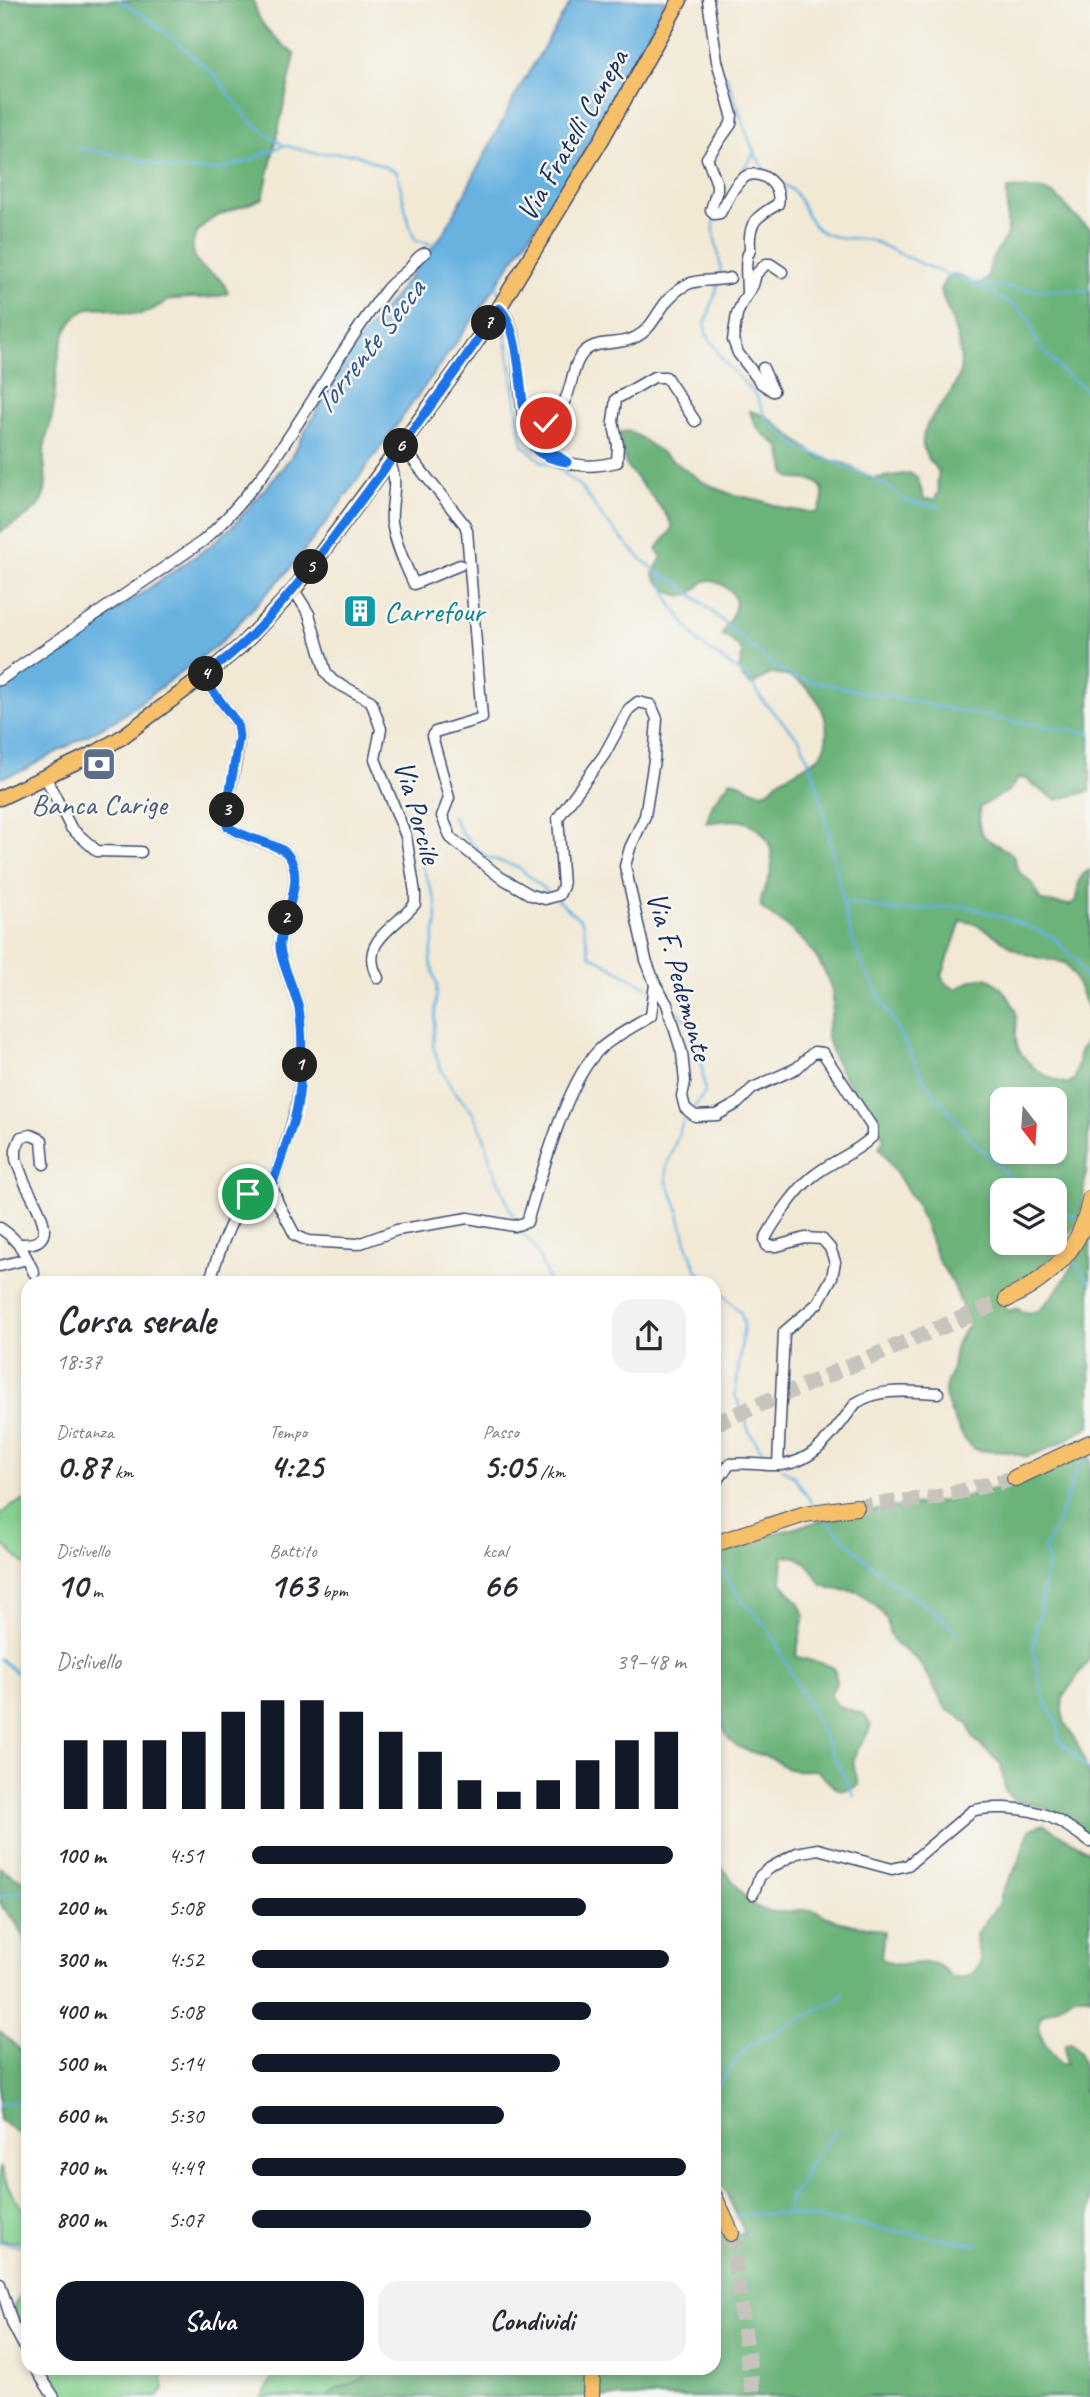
<!DOCTYPE html>
<html lang="it">
<head>
<meta charset="utf-8">
<style>
	:root { --surface:#fff; --page:#f2f2f3; --text:#2b2b33; --muted:#7c7c81; --accent:#111827 }
	body { margin:0; font-family:Caveat,sans-serif; background:var(--page); color:var(--text); height:100vh; display:flex; flex-direction:column; font-size:26px; white-space:nowrap }
	* { box-sizing:border-box; margin:0 }
	p { font-size:23px; color:var(--muted) }
	.icon { flex:none; width:38px; height:38px; fill:none; stroke:currentColor; stroke-width:2; stroke-linecap:round; stroke-linejoin:round }
	.map { position:relative; flex:1; overflow:hidden }
	.drawer { position:absolute; left:21px; top:1276px; width:700px; height:1099px; display:flex; flex-direction:column; background:var(--surface); border-radius:21px; box-shadow:0 4px 10px #0003 }
	.drawer>* { flex:none }
	.needle { width:46px; rotate:163deg }
	.buttons { position:absolute; left:990px; top:1087px; display:grid; gap:14px }
	.buttons a { display:grid; place-items:center; width:77px; height:77px; border-radius:14px; background:var(--surface); box-shadow:0 4px 10px #0003; font-size:35px }
	.pin { position:absolute; display:grid; place-items:center; width:60px; height:60px; color:#fff; margin:-30px; border:4px solid #fff; border-radius:50%; box-shadow:0 2px 7px #0007 }
	.km { position:absolute; width:35px; height:35px; margin:-18px; border-radius:50%; background:#222; color:#fff; font-size:19px; line-height:35px; text-align:center }
	.round { display:grid; place-items:center; flex:none; width:74px; height:74px; border-radius:21px; background:var(--page) }
	.summary { display:flex; align-items:center; justify-content:space-between; height:119px; padding:0 35px }
	h1 { font-size:38px; font-weight:800; line-height:52px }
	.stats { display:grid; grid-template-columns:repeat(3,1fr); gap:10px; height:119px; padding:7px 35px }
	.stats div { display:grid; align-content:center }
	.stats b { font-size:35px; font-weight:800 }
	.stats small { font-size:19px; font-weight:400 }
	.stats p { font-size:19px }
	.chart { height:196px; padding:14px 35px }
	.chart p { display:flex; justify-content:space-between }
	.chart svg { width:100%; height:126px; margin-top:7px; stroke:var(--accent); stroke-width:6 }
	.action { display:flex; gap:14px; margin-top:auto; padding:14px 35px }
	.action a { flex:1; height:80px; border-radius:21px; background:var(--accent); color:#fff; font-size:28px; font-weight:800; line-height:80px; text-align:center }
	.action a+a { background:var(--page); color:var(--text) }
	ul { padding:0 35px; list-style:none; font-size:23px }
	li { display:grid; grid-template-columns:112px 84px 1fr; align-items:center; height:52px }
	li i { height:18px; border-radius:9px; background:var(--accent) }
	.map>svg:first-child { display:block }
	.green { fill:#85d18f; stroke:#508076; stroke-width:2 }
	.forest { fill:#6cb37a; stroke:#44716c; stroke-width:2; fill-rule:evenodd }
	.water { fill:#68b2e0; stroke:#42709f; stroke-width:2 }
	.lines { fill:none; stroke-linecap:round; stroke-linejoin:round }
	.stream { stroke:#68b2e0; stroke-width:2.5 }
	.highway-tunnel { stroke:#c7c4bd; stroke-width:16; stroke-dasharray:16 8; stroke-linecap:butt }
	.minor-casing { stroke:#3b4b70; stroke-width:13 }
	.major-casing { stroke:#3b4b70; stroke-width:17 }
	.highway-casing { stroke:#3b4b70; stroke-width:18 }
	.minor { stroke:#fff; stroke-width:10 }
	.major { stroke:#f6c06b; stroke-width:14 }
	.highway { stroke:#f6c06b; stroke-width:16 }
	.route-casing { stroke:#fff; stroke-width:14 }
	.route { stroke:#1a73e8; stroke-width:9 }
	.labels { text-anchor:middle; dominant-baseline:central; stroke-width:5; stroke-linejoin:round; paint-order:stroke }
	.street-label { font-size:30px; fill:#1b2f5e; stroke:#f6f6f2 }
	.culture-label { font-size:30px; fill:#0d838f; stroke:#f6f6f2; text-anchor:start }
	.service-label { font-size:30px; fill:#4e5e75; stroke:#f6f6f2 }
	.water-label { font-size:32px; font-style:italic; fill:#325685; stroke:#f6f6f2 }
</style>
</head>
<body>
<div class="map">
<svg width="1090" height="2397" viewBox="0 0 1090 2397">
	<rect width="100%" height="100%" fill="#f6f6f2"/>
	<filter id="ink" filterUnits="userSpaceOnUse"><feTurbulence type="fractalNoise" baseFrequency=".0143" numOctaves="2"/><feDisplacementMap in="SourceGraphic" scale="14" xChannelSelector="R" yChannelSelector="G"/><feConvolveMatrix kernelMatrix="1 2 1 2 8 2 1 2 1" color-interpolation-filters="sRGB"/></filter>
	<filter id="wash" filterUnits="userSpaceOnUse"><feTurbulence type="fractalNoise" baseFrequency=".00686" numOctaves="4" result="noise"/><feDisplacementMap in="SourceGraphic" scale="28" xChannelSelector="R" yChannelSelector="G"/><feGaussianBlur stdDeviation="1.57" result="paint"/><feColorMatrix in="noise" values="0 0 0 0 0 0 0 0 0 0 0 0 0 0 0 0 0 1.4 0 .05"/><feComposite in="paint" operator="in"/></filter>
	<g filter="url(#wash)">
		<rect width="100%" height="100%" fill="#f2e9d5"/>
		<g class="green">
			<path d="M28,1499V1567L0,1542V1515L11,1506Z"/>
			<path d="M0,2166L7,2185L24,2212L28,2211V2242L0,2241Z"/>
			<path d="M28,2286V2343L18,2324L13,2307Z"/>
			<path d="M41,2368H166L161,2372L164,2389L158,2397H60Z"/>
			<path d="M278,2368H367L364,2379L339,2388L327,2397H262Z"/>
		</g>
		<g class="forest">
			<path d="M0,0H254C256,25 277,40 295,55L263,198C241,209 198,215 193,243C192,249 194,258 198,263C211,278 220,271 228,293C209,301 190,296 170,300C161,303 151,313 141,314C123,316 102,301 84,311C53,329 58,381 53,410C51,424 45,438 44,452C43,468 50,485 42,500C34,515 14,523 0,532Z"/>
			<path d="M1007,189C1024,189 1044,186 1057,197C1069,207 1076,221 1090,228V791L1056,800L1033,785L1027,779L1018,778L1010,790L980,807C974,841 989,838 1013,855L1018,871L1033,884L1041,901L1070,905L1077,900C1078,887 1077,875 1090,870V1014L1075,978L1065,963C1054,961 1024,955 1016,950C1000,940 981,922 961,921L942,976L947,984L955,989C964,986 971,979 980,978C995,975 1012,1000 1016,1013C1019,1025 1012,1037 1019,1050C1030,1069 1047,1078 1067,1084L1075,1079L1080,1051L1090,1036C1090,1088 1090,1161 1081,1210C1068,1248 1035,1277 1000,1293L1007,1311L1018,1308L1021,1311L1030,1313L1040,1310L1060,1287L1090,1234V1426C1071,1438 1049,1451 1027,1456C1019,1457 1015,1452 1007,1452C997,1451 986,1452 975,1449C963,1444 944,1401 945,1389C946,1383 949,1378 951,1373C956,1350 951,1346 969,1325L953,1283L938,1260L917,1205L879,1147L884,1139L880,1130C862,1103 837,1074 828,1041C824,1026 835,1014 833,999C832,976 812,948 796,934C785,924 773,917 761,908C759,894 769,885 771,871C776,845 762,822 734,820C725,820 715,822 706,823L713,803L731,780C742,782 756,795 766,791C772,789 776,781 783,778C789,775 819,759 822,753C838,721 812,676 775,674C766,673 760,681 751,685L744,679L739,671L743,652L730,639L722,635C730,615 749,601 721,584C717,582 710,579 705,581C701,583 697,589 693,592C677,602 661,587 653,574L662,557L657,550C660,541 671,535 672,527C672,517 636,479 629,469C622,461 622,442 619,432L629,431L638,436L703,482L730,494L759,500L786,509L817,513C823,504 828,487 814,481C804,477 797,483 786,475L780,447C766,436 754,429 750,411L766,416L818,457L846,464L872,479L910,473L918,479L924,499H935L939,491L937,482L939,472C934,465 926,458 924,450C914,419 961,399 961,363C961,341 948,310 940,290L945,280L953,274L980,285L987,278L992,259L1007,235ZM1003,1099H1055V1152H1003ZM1003,1190H1055V1242H1003Z"/>
			<path d="M1090,1454V1658L1063,1697L1062,1710L1065,1723L1079,1747L1090,1777V1837L1045,1807L1013,1800L1005,1790L1001,1764L973,1738L969,1725L959,1716L947,1710L918,1660L895,1644L889,1632L887,1620L879,1609L859,1592L834,1589L822,1585L808,1564L796,1557L783,1556L781,1583L799,1603L804,1615L796,1656C811,1663 821,1660 835,1669L836,1683L830,1695L838,1706L864,1714L871,1726C859,1756 846,1748 859,1785C835,1797 833,1784 816,1770C808,1770 796,1771 788,1769C782,1766 777,1760 770,1758C741,1747 728,1751 720,1717C718,1710 715,1703 714,1696C712,1672 726,1667 714,1644V1552C760,1538 806,1523 853,1514C883,1508 913,1506 943,1501C995,1491 1041,1476 1090,1454Z"/>
			<path d="M1043,1824L1090,1852V1997C1070,1993 1071,1998 1056,2008C1051,2011 1045,2011 1041,2016C1031,2031 1051,2052 1060,2064H1066L1065,2044L1071,2043C1086,2053 1083,2074 1084,2091L1090,2094V2397H327L339,2388L363,2379L367,2368H714V2215L724,2238L745,2233L720,2180L714,2173V1862C733,1873 739,1899 759,1908C776,1917 794,1908 812,1910C820,1912 824,1916 832,1919C848,1927 867,1924 884,1932L881,1958C909,1977 930,1946 951,1978C968,1979 975,1975 981,1960L977,1948L976,1934L1000,1902L1003,1889L1017,1866L1030,1829Z"/>
			<path d="M0,1867L21,1880L28,1881V1944L17,1924L0,1904Z"/>
			<path d="M0,2031L21,2051L28,2062V2136L18,2133L0,2120Z"/>
		</g>
		<path class="water" d="M572,0H665L632,68L574,169L481,308L332,515L288,571L219,644L119,718L22,771L0,778V691L210,546L234,525L290,459L345,360L445,231L519,89Z"/>
		<g class="lines">
			<g class="stream">
				<path d="M119,0L149,19L186,50L217,78L249,120L283,145L314,153L355,154L397,172L408,220L415,240L436,245"/>
				<path d="M726,75C737,101 750,155 768,174"/>
				<path d="M76,148L126,156L171,169L218,170L248,161L282,146"/>
				<path d="M740,176L754,152"/>
				<path d="M776,180C781,184 786,186 791,189C805,200 805,225 824,233C840,241 857,236 873,241C903,255 932,271 964,280C1001,290 1052,291 1090,290"/>
				<path d="M715,218C710,240 723,254 720,276"/>
				<path d="M719,282L705,325L706,333L725,363L756,395L767,420L801,448L867,475L888,487L908,502L940,507"/>
				<path d="M495,283L499,293"/>
				<path d="M971,283L1012,304L1029,318L1037,343L1063,372L1090,393"/>
				<path d="M504,324L523,445L541,461L558,468L582,488L603,518L639,557L659,573L671,604L699,643L748,678L763,701L800,740L814,774L828,829L847,923L861,962L926,1083L976,1144L1022,1190"/>
				<path d="M659,573L678,582L775,667L795,678L1010,721L1090,733"/>
				<path d="M452,816L463,835L486,857L518,867L549,893"/>
				<path d="M420,860L436,902L437,920L430,960L437,985L433,1045L440,1067L452,1088L473,1113L484,1136L490,1161L516,1223"/>
				<path d="M557,900L582,921L590,955L651,989"/>
				<path d="M843,902L897,911L965,906L1009,919L1053,937L1078,962L1090,988"/>
				<path d="M671,1007L691,1024L700,1050L705,1092L693,1109"/>
				<path d="M689,1114L683,1122L666,1168L667,1182L677,1205L686,1242L697,1271L712,1283"/>
				<path d="M1055,1211L1076,1217"/>
				<path d="M519,1229L534,1246L550,1283"/>
				<path d="M1055,1234L1061,1243"/>
				<path d="M1074,1261L1090,1281"/>
				<path d="M714,1285L741,1313L744,1324L735,1396L738,1401L749,1431L768,1460"/>
				<path d="M1090,1456L1080,1461L1054,1531L1044,1549L1048,1561L1033,1650L1043,1697L1059,1727L1058,1739L1090,1771"/>
				<path d="M782,1469L793,1475L812,1503"/>
				<path d="M823,1517L863,1558L891,1582L933,1610L957,1633"/>
				<path d="M714,1558L740,1598L770,1631L854,1796"/>
				<path d="M0,1659L28,1682"/>
				<path d="M0,1897L28,1889"/>
				<path d="M714,2089L749,2045L839,1999L843,1995"/>
				<path d="M0,2104L28,2101"/>
				<path d="M787,2214L790,2196L801,2185L807,2167L837,2129"/>
				<path d="M736,2217L744,2214H787L977,2244"/>
				<path d="M714,2230L718,2228"/>
				<path d="M0,2243L28,2247"/>
			</g>
		</g>
	</g>
	<g filter="url(#ink)">
		<g class="lines">
			<g class="highway-tunnel">
				<path d="M714,1424L1007,1299"/>
				<path d="M856,1507L934,1498L1015,1478"/>
				<path d="M731,2233L753,2397"/>
			</g>
			<g class="minor-casing">
				<g id="minor">
					<path d="M708,0L717,61L732,115L731,124L707,158L717,184V190L711,210L714,214L720,213C727,202 732,187 742,179C757,165 783,184 778,204C757,216 748,222 750,247C750,256 748,250 747,258C745,267 747,282 747,292"/>
					<path d="M499,308C526,328 514,412 531,444C537,455 552,459 563,462C587,467 593,467 617,462L618,445L613,421L616,399L654,377H666L695,421"/>
					<path d="M763,368L773,391"/>
					<path d="M773,391L761,383L738,353L733,340L737,314L743,301L753,285L756,274L766,264H770L782,272"/>
					<path d="M401,445L465,525L467,531L482,718L435,732L432,736L449,798L442,816L451,838L500,877L531,895L545,899L559,895L563,886L558,818L604,755L629,709L638,702L651,705L657,719L654,760L645,816L630,848L625,866L646,960L655,984L667,1004L682,1053L685,1082L682,1096L685,1108L695,1116L717,1115L738,1103L753,1088L797,1068L814,1052L823,1053L872,1127V1137C855,1154 831,1161 812,1177C796,1190 775,1220 765,1239L767,1246H777L805,1238L822,1239L830,1248L835,1262L832,1277L818,1303L784,1332L778,1465"/>
					<path d="M557,456C550,452 543,444 542,435C541,420 559,412 565,400C573,385 572,363 585,351C599,339 621,346 636,337C658,326 659,298 688,284C701,278 716,282 730,278"/>
					<path d="M389,463C400,478 390,504 392,522C395,543 405,565 414,584L460,565"/>
					<path d="M294,590L309,614L326,673L333,681L371,701L381,729L375,759L406,836L415,893V904C394,929 358,942 378,978"/>
					<path d="M202,677L237,723L239,737L237,754L226,813L227,826C244,840 279,843 288,855C306,878 283,918 280,943C278,957 296,992 299,1009C304,1038 302,1092 293,1120C287,1142 279,1164 272,1186L262,1192L248,1194C229,1221 219,1252 209,1283"/>
					<path d="M0,680L203,541C225,522 243,500 261,477C306,417 340,349 386,290C393,281 402,276 410,268C415,262 417,256 425,253"/>
					<path d="M46,778L71,828L97,851L141,852"/>
					<path d="M272,1186L278,1203L295,1235L308,1241L358,1244L397,1230L468,1218L514,1226L527,1222C541,1177 567,1078 601,1048C615,1036 635,1026 651,1016L655,984"/>
					<path d="M0,1228C20,1241 24,1252 34,1273"/>
					<path d="M20,1244C64,1246 36,1206 26,1185C22,1177 19,1168 16,1159V1149L21,1137L31,1135L42,1140L44,1164"/>
					<path d="M0,1266L27,1259"/>
					<path d="M714,1485L730,1464C746,1462 760,1465 775,1465C814,1466 835,1430 856,1403C881,1387 910,1392 938,1393"/>
					<path d="M753,1894L760,1876L770,1868L797,1853L818,1849L892,1869L908,1865L972,1811C984,1807 993,1808 1005,1808C1042,1809 1061,1820 1090,1842"/>
					<path d="M0,2284L13,2325L28,2354"/>
					<path d="M35,2368L54,2397"/>
				</g>
			</g>
			<g class="major-casing">
				<path id="major" d="M0,798L97,752L122,737L209,672L242,645L294,590L456,371L499,308L602,139L680,0"/>
			</g>
			<g class="highway-casing">
				<g id="highway">
					<path d="M1007,1299C1050,1279 1083,1247 1090,1199"/>
					<path d="M1015,1478L1090,1443"/>
					<path d="M714,1544L805,1514L856,1507"/>
					<path d="M714,2196L731,2233"/>
					<path d="M591,2397L592,2368"/>
				</g>
			</g>
			<use href="#minor" class="minor"/>
			<use href="#major" class="major"/>
			<use href="#highway" class="highway"/>
		</g>
	</g>
	<g class="lines" filter="url(#ink)">
		<g class="route-casing">
			<path id="route" d="M248,1194L262,1192L272,1186C279,1164 287,1142 294,1120C302,1092 304,1038 299,1009C296,992 278,957 280,943C283,918 306,878 288,855C279,843 243,839 227,826L226,813L239,737L237,723L202,677C270,629 316,560 365,495C411,433 457,372 499,308C518,322 520,386 524,411C525,422 526,438 533,447C542,457 555,460 567,462C552,452 537,444 546,423"/>
		</g>
		<use href="#route" class="route"/>
	</g>
	<defs>
		<g id="building-square" transform="scale(1.75)"><rect x="-9" y="-9" width="18" height="18" rx="4" fill="#0f9aa8" stroke="#f6f6f2"/><path d="M-4-6H4V6H1V3H-1V6H-4ZM-2.5-4.3h1.7v1.8h-1.7ZM.8-4.3h1.7v1.8H.8ZM-2.5-1h1.7V.8h-1.7ZM.8-1h1.7V.8H.8Z" fill="#fff"/></g>
		<g id="bank-square" transform="scale(1.75)"><rect x="-9" y="-9" width="18" height="18" rx="4" fill="#5c6f8a" stroke="#f6f6f2"/><path d="M-6-4H6V4H-6ZM0-2.3a2.3 2.3 0 1 0 0 4.6a2.3 2.3 0 1 0 0-4.6Z" fill="#fff"/></g>
	</defs>
	<g fill-rule="evenodd">
		<use href="#building-square" x="360" y="611"/>
		<use href="#bank-square" x="99" y="764"/>
	</g>
	<g class="labels">
		<g class="street-label">
			<text transform="translate(572 135) rotate(-60)">Via Fratelli Canepa</text>
			<text transform="translate(418 812) rotate(74)">Via Porcile</text>
			<text transform="translate(680 976) rotate(74)">Via F. Pedemonte</text>
		</g>
		<g class="culture-label">
			<text x="384" y="611">Carrefour</text>
		</g>
		<g class="service-label">
			<text x="99" y="804">Banca Carige</text>
		</g>
		<g class="water-label">
			<text transform="translate(368 347) rotate(-52)">Torrente Secca</text>
		</g>
	</g>
</svg>
<div class="buttons">
<a><svg class="needle" viewBox="-14 -14 28 28"><path d="M0-13l5 13h-10z" fill="#e53935"/><path d="M0 13l5-13h-10z" fill="#7c7c81"/></svg></a>
<a><svg class="icon" aria-label="layers" viewBox="0 0 24 24"><path d="M12 4l9 5-9 5-9-5zM3 14l9 5 9-5"/></svg></a>
</div>
<div class="pin" style="left:248px;top:1194px;background:#1e9e55"><svg class="icon" aria-label="arrive" viewBox="0 0 24 24"><path d="M6 21V4h12l-3 4 3 4H6"/></svg></div>
<div class="pin" style="left:546px;top:423px;background:#d93025"><svg class="icon" aria-label="check" viewBox="0 0 24 24"><path d="M5 12l5 5 9-10"/></svg></div>
<b class="km" style="left:300px;top:1065px">1</b>
<b class="km" style="left:286px;top:918px">2</b>
<b class="km" style="left:227px;top:810px">3</b>
<b class="km" style="left:206px;top:674px">4</b>
<b class="km" style="left:311px;top:567px">5</b>
<b class="km" style="left:401px;top:446px">6</b>
<b class="km" style="left:489px;top:323px">7</b>
<section class="drawer">
<div class="summary"><div><h1>Corsa serale</h1><p>18:37</p></div><a class="round"><svg class="icon" aria-label="share" viewBox="0 0 24 24"><path d="M12 15V3M7 8l5-5 5 5M5 13v7h14v-7"/></svg></a></div>
<div class="stats">
<div><p>Distanza</p><b>0.87<small> km</small></b></div>
<div><p>Tempo</p><b>4:25</b></div>
<div><p>Passo</p><b>5:05<small> /km</small></b></div>
</div>
<div class="stats">
<div><p>Dislivello</p><b>10<small> m</small></b></div>
<div><p>Battito</p><b>163<small> bpm</small></b></div>
<div><p>kcal</p><b>66</b></div>
</div>
<div class="chart"><p><span>Dislivello</span>39–48 m</p>
<svg viewBox="0 0 160 44" preserveAspectRatio="none"><path d="M5 44V20M15 44V20M25 44V20M35 44V17M45 44V10M55 44V6M65 44V6M75 44V10M85 44V17M95 44V24M105 44V34M115 44V38M125 44V34M135 44V27M145 44V20M155 44V17"/></svg>
</div>
<ul>
<li><b>100 m</b>4:51<i style="width:97%"></i></li>
<li><b>200 m</b>5:08<i style="width:77%"></i></li>
<li><b>300 m</b>4:52<i style="width:96%"></i></li>
<li><b>400 m</b>5:08<i style="width:78%"></i></li>
<li><b>500 m</b>5:14<i style="width:71%"></i></li>
<li><b>600 m</b>5:30<i style="width:58%"></i></li>
<li><b>700 m</b>4:49<i style="width:100%"></i></li>
<li><b>800 m</b>5:07<i style="width:78%"></i></li>
</ul>
<div class="action"><a>Salva</a><a>Condividi</a></div>
</section>
</div>
</body>
</html>
